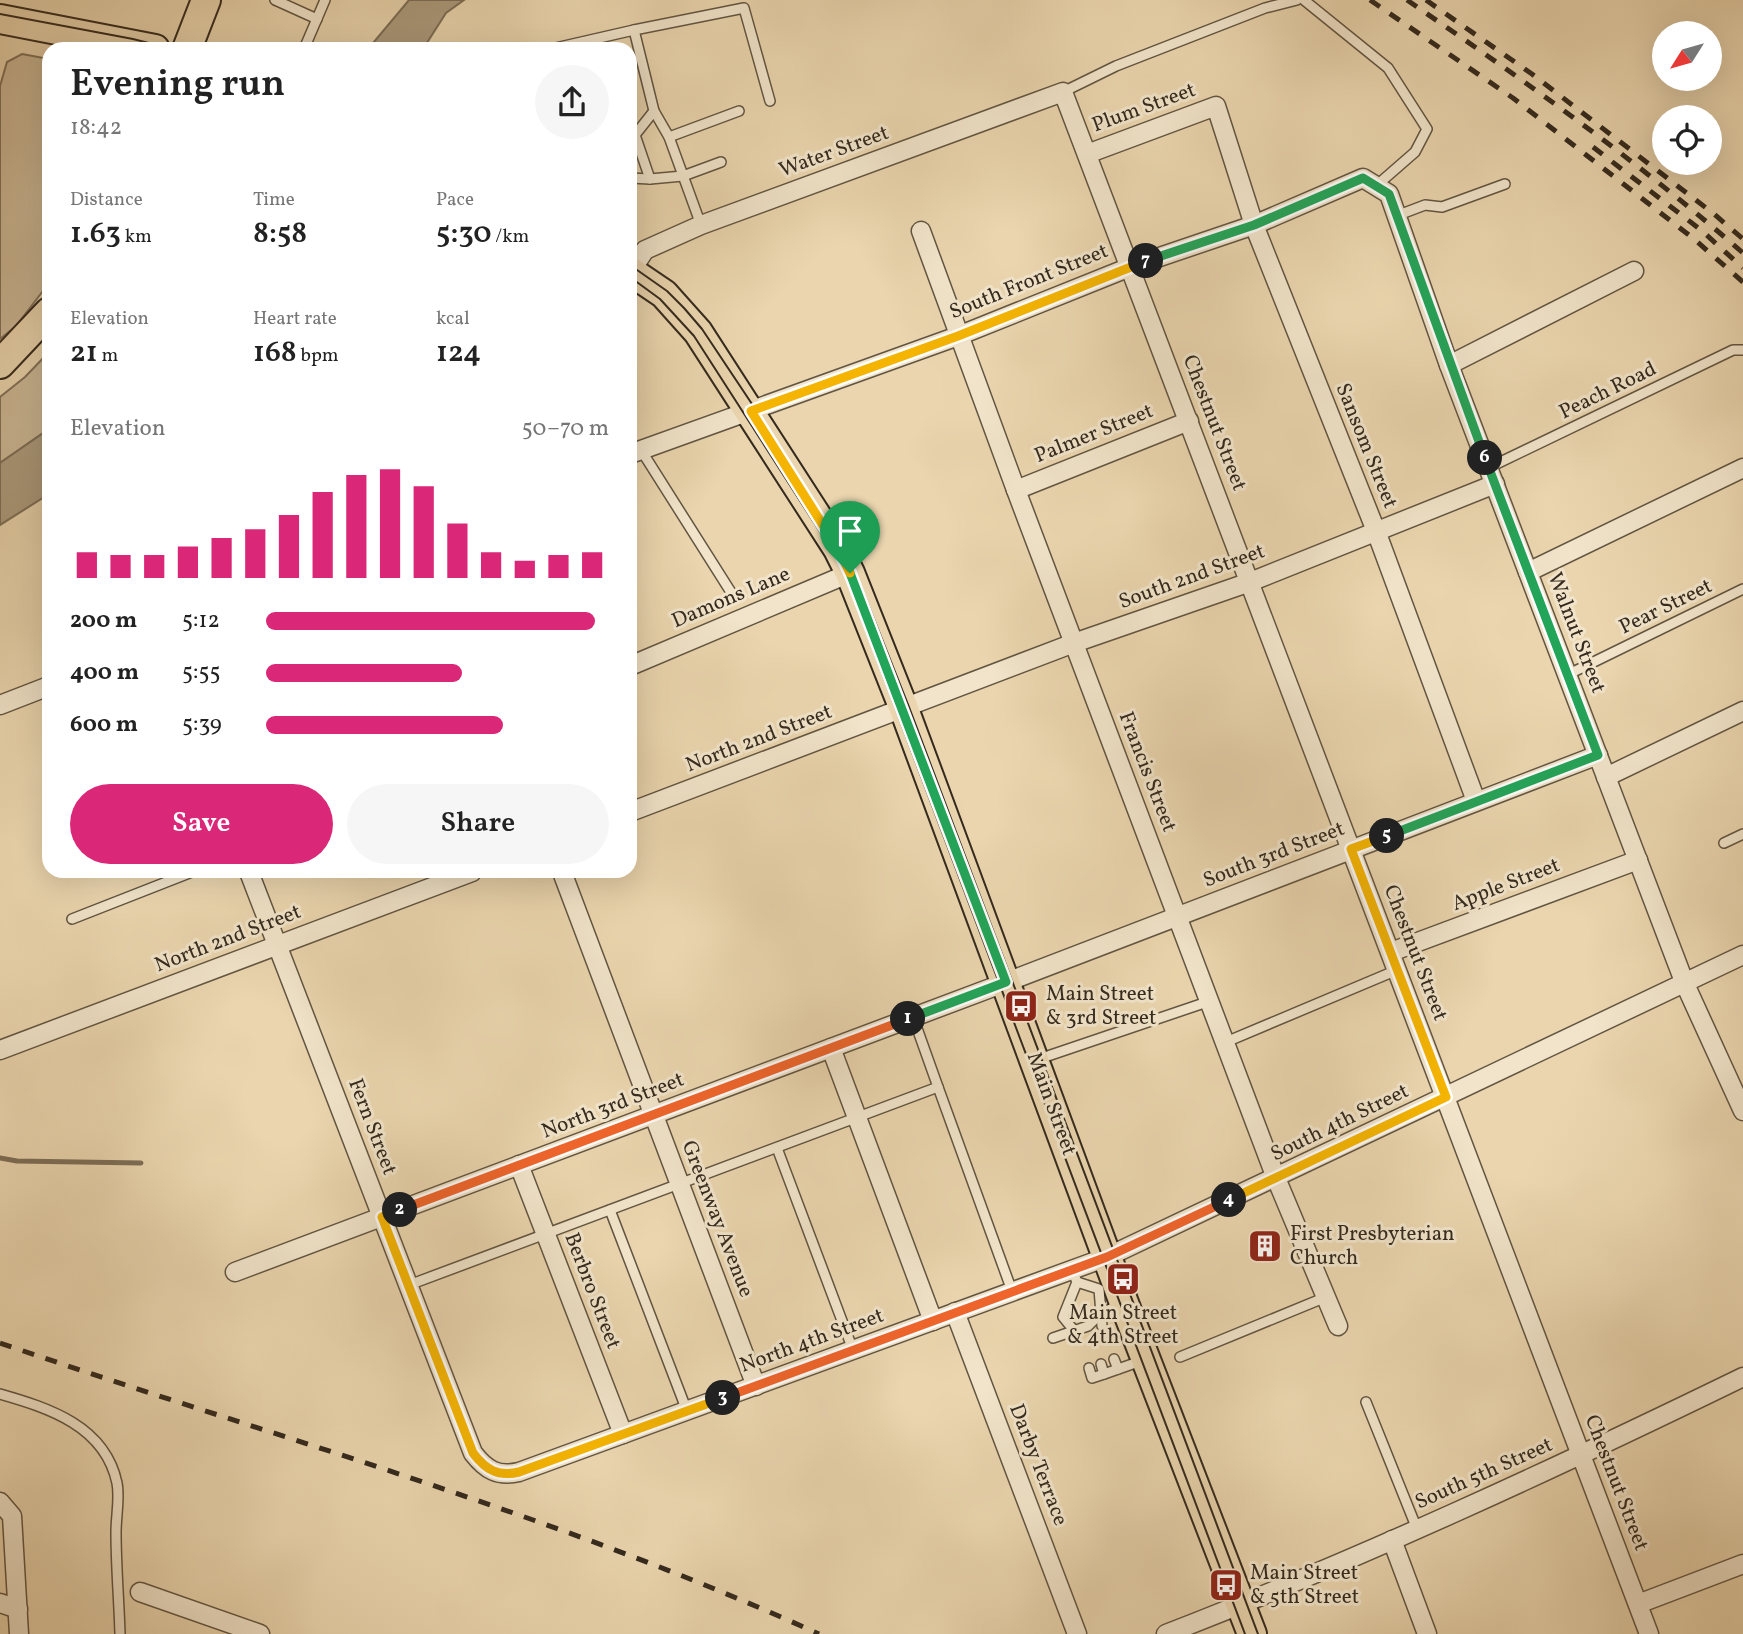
<!DOCTYPE html>
<html lang="en">
<head>
<meta charset="utf-8">
<style>
	:root { --surface:#fff; --page:#f6f6f6; --text:#222; --muted:#767676; --accent:#db2777 }
	body { margin:0; font-family:Vollkorn,serif; background:var(--page); color:var(--text); height:100vh; display:flex; flex-direction:column; font-size:26px; white-space:nowrap }
	* { box-sizing:border-box; margin:0 }
	p { font-size:23px; color:var(--muted) }
	.icon { flex:none; width:38px; height:38px; fill:none; stroke:currentColor; stroke-width:2; stroke-linecap:round; stroke-linejoin:round }
	.map { position:relative; flex:1; overflow:hidden }
	.panel { position:absolute; left:42px; top:42px; width:595px; height:836px; display:flex; flex-direction:column; background:var(--surface); border-radius:21px; box-shadow:0 7px 28px #0002 }
	.panel>* { flex:none }
	.needle { width:46px; rotate:233deg }
	.controls { position:absolute; left:1652px; top:21px; display:grid; gap:14px }
	.controls a { display:grid; place-items:center; width:70px; height:70px; border-radius:50%; background:var(--surface); box-shadow:0 7px 28px #0002; font-size:35px }
	.pin { position:absolute; display:grid; place-items:center; width:60px; height:60px; color:#fff; margin:-72px -30px; border-radius:50% 50% 50% 0; rotate:-45deg; box-shadow:0 0 7px #0007 }
	.pin .icon { rotate:45deg }
	.km { position:absolute; width:35px; height:35px; margin:-18px; border-radius:50%; background:#222; color:#fff; font-size:19px; line-height:35px; text-align:center }
	.round { display:grid; place-items:center; flex:none; width:74px; height:74px; border-radius:37px; background:var(--page) }
	.headline { display:flex; align-items:center; justify-content:space-between; height:119px; padding:0 28px }
	h1 { font-size:38px; font-weight:600; line-height:52px }
	.figures { display:grid; grid-template-columns:repeat(3,1fr); gap:10px; height:119px; padding:7px 28px }
	.figures div { display:grid; align-content:center }
	.figures b { font-size:30px; font-weight:600 }
	.figures small { font-size:19px; font-weight:400 }
	.figures p { font-size:19px }
	.chart { height:196px; padding:14px 28px }
	.chart p { display:flex; justify-content:space-between }
	.chart svg { width:100%; height:126px; margin-top:7px; stroke:var(--accent); stroke-width:6 }
	.cta { display:flex; gap:14px; margin-top:auto; padding:14px 28px }
	.cta a { flex:1; height:80px; border-radius:42px; background:var(--accent); color:#fff; font-size:28px; font-weight:600; line-height:80px; text-align:center }
	.cta a+a { background:var(--page); color:var(--text) }
	ul { padding:0 28px; list-style:none; font-size:23px }
	li { display:grid; grid-template-columns:112px 84px 1fr; align-items:center; height:52px }
	li i { height:18px; border-radius:9px; background:var(--accent) }
	.map>svg:first-child { display:block }
	.green { fill:#cbb896; stroke:#80715a; stroke-width:2 }
	.water { fill:#ac9b7d; stroke:#7c6e57; stroke-width:2 }
	.lines { fill:none; stroke-linecap:round; stroke-linejoin:round }
	.stream { stroke:#7c6e57; stroke-width:5 }
	.lane-casing { stroke:#625542; stroke-width:12 }
	.street-casing { stroke:#625542; stroke-width:21 }
	.primary-casing { stroke:#342a1e; stroke-width:32 }
	.lane { stroke:#f1e4ca; stroke-width:9 }
	.street { stroke:#f1e4ca; stroke-width:18 }
	.primary { stroke:#ead5ae; stroke-width:28 }
	.tram { stroke:#342a1e; stroke-width:2 }
	.rail { stroke:#342a1e; stroke-width:5; stroke-dasharray:12 12; stroke-linecap:butt }
	.split-1-casing { stroke:#fff; stroke-width:14 }
	.split-2-casing { stroke:#fff; stroke-width:14 }
	.split-3-casing { stroke:#fff; stroke-width:14 }
	.split-4-casing { stroke:#fff; stroke-width:14 }
	.split-5-casing { stroke:#fff; stroke-width:14 }
	.split-6-casing { stroke:#fff; stroke-width:14 }
	.split-7-casing { stroke:#fff; stroke-width:14 }
	.split-8-casing { stroke:#fff; stroke-width:14 }
	.split-1 { stroke:#22a559; stroke-width:9 }
	.split-2 { stroke:#f0652b; stroke-width:9 }
	.split-3 { stroke:#f5b400; stroke-width:9 }
	.split-4 { stroke:#f0652b; stroke-width:9 }
	.split-5 { stroke:#f5b400; stroke-width:9 }
	.split-6 { stroke:#22a559; stroke-width:9 }
	.split-7 { stroke:#22a559; stroke-width:9 }
	.split-8 { stroke:#f5b400; stroke-width:9 }
	.labels { text-anchor:middle; dominant-baseline:central; stroke-width:6; stroke-linejoin:round; paint-order:stroke }
	.street-label { font-size:21px; fill:#342a1e; stroke:#f1e4ca }
	.poi-label { font-size:21px; fill:#342a1e; stroke:#f1e4ca; text-anchor:start }
</style>
</head>
<body>
<div class="map">
<svg width="1743" height="1634" viewBox="0 0 1743 1634">
	<rect width="100%" height="100%" fill="#ead5ae"/>
	<filter id="stains"><feTurbulence type="fractalNoise" baseFrequency=".00286" numOctaves="4"/><feColorMatrix values="0 0 0 0 .2 0 0 0 0 .09 0 0 0 0 .02 0 0 0 .5 -.17"/></filter>
	<radialGradient id="worn" r=".72"><stop offset=".6" stop-color="#630" stop-opacity="0"/><stop offset="1" stop-color="#630" stop-opacity=".3"/></radialGradient>
	<g class="green">
		<path d="M22,54L49,59V283L16,326L0,339V86L7,62Z"/>
		<path d="M49,352V429L0,463V397L25,377Z"/>
	</g>
	<g class="water">
		<path d="M409,0H464L446,13L423,49H368Z"/>
		<path d="M49,429V494L0,525V463Z"/>
	</g>
	<g class="lines">
		<path class="stream" d="M0,1158L17,1161L141,1163"/>
		<g class="lane-casing">
			<g id="lane">
				<path d="M275,0L317,19"/>
				<path d="M1304,0L1388,68L1427,129L1415,152L1376,186"/>
				<path d="M634,30L744,8L770,101"/>
				<path d="M304,49L325,0"/>
				<path d="M551,49L634,30L654,111L669,137L701,225"/>
				<path d="M1063,92L1116,66L1265,8L1297,0"/>
				<path d="M654,111L635,135L650,179L683,176L721,162"/>
				<path d="M669,137L739,111"/>
				<path d="M630,178L650,179"/>
				<path d="M1396,216L1425,205L1442,207L1505,184"/>
				<path d="M641,450L734,597"/>
				<path d="M1488,468L1733,350H1743"/>
				<path d="M1567,675L1743,589"/>
				<path d="M1724,843L1743,834"/>
				<path d="M72,919L192,872"/>
				<path d="M1226,1042L1397,970"/>
				<path d="M1036,1060L1210,1001"/>
				<path d="M938,1087L1012,1291"/>
				<path d="M777,1148L853,1350"/>
				<path d="M610,1210L687,1411"/>
				<path d="M1072,1270L1077,1282L1063,1317L1076,1333"/>
				<path d="M1077,1282L1099,1289L1102,1326"/>
				<path d="M409,1285L938,1087L913,1017"/>
				<path d="M1053,1338L1088,1326L1100,1314L1119,1305"/>
				<path d="M1180,1357L1326,1297"/>
				<path d="M1114,1359L1118,1369"/>
				<path d="M1101,1364L1104,1374L1141,1361"/>
				<path d="M1089,1368L1092,1378L1104,1374"/>
				<path d="M0,1394C49,1408 105,1426 117,1483C120,1498 116,1516 116,1532C116,1566 119,1600 120,1634"/>
				<path d="M1366,1402L1417,1529"/>
			</g>
		</g>
		<g class="street-casing">
			<g id="street">
				<path d="M1087,154L1216,106L1254,225L1376,531L1476,801"/>
				<path d="M921,231L1016,490L1276,1178L1338,1326"/>
				<path d="M631,271L645,250L701,225L1063,92L1649,1634"/>
				<path d="M1449,365L1634,271"/>
				<path d="M630,454L958,336L1130,267L1254,225L1363,178L1389,194L1449,365L1685,984L1743,1111"/>
				<path d="M1016,490L1189,421"/>
				<path d="M1528,572L1743,468"/>
				<path d="M630,666L850,573"/>
				<path d="M0,705L49,686"/>
				<path d="M1606,777L1743,711"/>
				<path d="M630,812L1074,643L1250,582L1495,484"/>
				<path d="M249,872L473,1453C486,1470 498,1477 519,1472L1107,1257L1743,955"/>
				<path d="M562,872L756,1386"/>
				<path d="M1391,952L1638,860"/>
				<path d="M831,1048L933,1321"/>
				<path d="M0,1050L472,872"/>
				<path d="M519,1165L623,1434"/>
				<path d="M235,1272L1012,980L1598,755"/>
				<path d="M955,1312L1077,1634"/>
				<path d="M0,1502L12,1516L19,1634"/>
				<path d="M1392,1540L1427,1634"/>
				<path d="M140,1592L260,1634"/>
				<path d="M0,1603L18,1609"/>
				<path d="M1638,1604L1743,1564"/>
				<path d="M1166,1634C1362,1558 1554,1469 1743,1377"/>
			</g>
		</g>
		<g class="primary-casing">
			<g id="primary">
				<path d="M0,19L155,49"/>
				<path d="M187,49L206,0"/>
				<path d="M630,271L664,294L698,332L838,549L850,573L904,709L1124,1303L1252,1634"/>
				<path d="M0,364L49,312"/>
			</g>
		</g>
		<use href="#lane" class="lane"/>
		<use href="#street" class="street"/>
		<use href="#primary" class="primary"/>
		<g class="tram">
			<path d="M0,14L133,39L172,49"/>
			<path d="M630,265L667,291L684,308L702,329L772,434L843,547L855,571L909,707L1258,1634"/>
			<path d="M630,277L660,299L694,336L833,552L845,575L1245,1634"/>
		</g>
		<g class="rail">
			<path d="M1370,0L1513,98L1694,239L1743,282"/>
			<path d="M1407,0C1522,79 1638,161 1743,253"/>
			<path d="M1426,0L1532,74L1714,214L1743,239"/>
			<path d="M1593,147L1701,230L1743,268"/>
			<path d="M0,1343C274,1437 555,1514 819,1634"/>
		</g>
	</g>
	<g class="lines">
		<g class="split-1-casing">
			<path id="split-1" d="M850,573L1006,982L908,1019"/>
		</g>
		<g class="split-2-casing">
			<path id="split-2" d="M400,1210L908,1019"/>
		</g>
		<g class="split-3-casing">
			<path id="split-3" d="M400,1210L382,1217L473,1453C486,1470 498,1477 519,1472L723,1398"/>
		</g>
		<g class="split-4-casing">
			<path id="split-4" d="M723,1398L1107,1257L1229,1200"/>
		</g>
		<g class="split-5-casing">
			<path id="split-5" d="M1229,1200L1446,1097L1351,849L1387,836"/>
		</g>
		<g class="split-6-casing">
			<path id="split-6" d="M1387,836L1598,755L1485,458"/>
		</g>
		<g class="split-7-casing">
			<path id="split-7" d="M1146,261L1254,225L1363,178L1389,194L1485,458"/>
		</g>
		<g class="split-8-casing">
			<path id="split-8" d="M850,573L838,549L751,411L958,336L1146,261"/>
		</g>
		<use href="#split-1" class="split-1"/>
		<use href="#split-2" class="split-2"/>
		<use href="#split-3" class="split-3"/>
		<use href="#split-4" class="split-4"/>
		<use href="#split-5" class="split-5"/>
		<use href="#split-6" class="split-6"/>
		<use href="#split-7" class="split-7"/>
		<use href="#split-8" class="split-8"/>
	</g>
	<defs>
		<g id="bus-square" transform="scale(1.75)"><rect x="-9" y="-9" width="18" height="18" rx="4" fill="#8f2418" stroke="#f1e4ca"/><path d="M-5-6H5V4H4V6H2V4H-2V6H-4V4H-5ZM-3.5-4V0h7V-4ZM-3.5 1.2v1.5H-2V1.2ZM2 1.2v1.5H3.5V1.2Z" fill="#fff"/></g>
		<g id="building-square" transform="scale(1.75)"><rect x="-9" y="-9" width="18" height="18" rx="4" fill="#8f2418" stroke="#f1e4ca"/><path d="M-4-6H4V6H1V3H-1V6H-4ZM-2.5-4.3h1.7v1.8h-1.7ZM.8-4.3h1.7v1.8H.8ZM-2.5-1h1.7V.8h-1.7ZM.8-1h1.7V.8H.8Z" fill="#fff"/></g>
	</defs>
	<g fill-rule="evenodd">
		<use href="#bus-square" x="1021" y="1006"/>
		<use href="#building-square" x="1265" y="1246"/>
		<use href="#bus-square" x="1123" y="1279"/>
		<use href="#bus-square" x="1226" y="1585"/>
	</g>
	<g class="labels">
		<g class="street-label">
			<text transform="translate(1144 108) rotate(-20)">Plum Street</text>
			<text transform="translate(834 152) rotate(-20)">Water Street</text>
			<text transform="translate(1029 282) rotate(-22)">South Front Street</text>
			<text transform="translate(1608 391) rotate(-26)">Peach Road</text>
			<text transform="translate(1214 423) rotate(69)">Chestnut Street</text>
			<text transform="translate(1094 434) rotate(-22)">Palmer Street</text>
			<text transform="translate(1366 446) rotate(68)">Sansom Street</text>
			<text transform="translate(1192 577) rotate(-20)">South 2nd Street</text>
			<text transform="translate(731 598) rotate(-23)">Damons Lane</text>
			<text transform="translate(1666 607) rotate(-26)">Pear Street</text>
			<text transform="translate(1576 633) rotate(69)">Walnut Street</text>
			<text transform="translate(759 739) rotate(-21)">North 2nd Street</text>
			<text transform="translate(1147 772) rotate(69)">Francis Street</text>
			<text transform="translate(1274 855) rotate(-21)">South 3rd Street</text>
			<text transform="translate(1506 885) rotate(-21)">Apple Street</text>
			<text transform="translate(228 939) rotate(-21)">North 2nd Street</text>
			<text transform="translate(1415 953) rotate(69)">Chestnut Street</text>
			<text transform="translate(1051 1104) rotate(70)">Main Street</text>
			<text transform="translate(613 1106) rotate(-21)">North 3rd Street</text>
			<text transform="translate(1340 1123) rotate(-26)">South 4th Street</text>
			<text transform="translate(372 1127) rotate(69)">Fern Street</text>
			<text transform="translate(717 1219) rotate(69)">Greenway Avenue</text>
			<text transform="translate(592 1291) rotate(69)">Berbro Street</text>
			<text transform="translate(812 1341) rotate(-20)">North 4th Street</text>
			<text transform="translate(1038 1465) rotate(69)">Darby Terrace</text>
			<text transform="translate(1484 1474) rotate(-24)">South 5th Street</text>
			<text transform="translate(1616 1483) rotate(69)">Chestnut Street</text>
		</g>
		<g class="poi-label">
			<text x="1046" y="994">Main Street<tspan x="1046" dy="24">&amp; 3rd Street</tspan></text>
			<text x="1290" y="1234">First Presbyterian<tspan x="1290" dy="24">Church</tspan></text>
			<text x="1123" y="1313" text-anchor="middle">Main Street<tspan x="1123" dy="24">&amp; 4th Street</tspan></text>
			<text x="1250" y="1573">Main Street<tspan x="1250" dy="24">&amp; 5th Street</tspan></text>
		</g>
	</g>
	<rect width="100%" height="100%" filter="url(#stains)"/>
	<rect width="100%" height="100%" fill="url(#worn)"/>
</svg>
<div class="controls">
<a><svg class="needle" viewBox="-14 -14 28 28"><path d="M0-13l5 13h-10z" fill="#e53935"/><path d="M0 13l5-13h-10z" fill="#767676"/></svg></a>
<a><svg class="icon" aria-label="locate" viewBox="0 0 24 24"><circle cx="12" cy="12" r="6"/><path d="M12 2v4M12 18v4M2 12h4M18 12h4"/></svg></a>
</div>
<div class="pin" style="left:850px;top:573px;background:#1e9e55"><svg class="icon" aria-label="arrive" viewBox="0 0 24 24"><path d="M6 21V4h12l-3 4 3 4H6"/></svg></div>
<b class="km" style="left:908px;top:1019px">1</b>
<b class="km" style="left:400px;top:1210px">2</b>
<b class="km" style="left:723px;top:1398px">3</b>
<b class="km" style="left:1229px;top:1200px">4</b>
<b class="km" style="left:1387px;top:836px">5</b>
<b class="km" style="left:1485px;top:458px">6</b>
<b class="km" style="left:1146px;top:261px">7</b>
<section class="panel">
<div class="headline"><div><h1>Evening run</h1><p>18:42</p></div><a class="round"><svg class="icon" aria-label="share" viewBox="0 0 24 24"><path d="M12 15V3M7 8l5-5 5 5M5 13v7h14v-7"/></svg></a></div>
<div class="figures">
<div><p>Distance</p><b>1.63<small> km</small></b></div>
<div><p>Time</p><b>8:58</b></div>
<div><p>Pace</p><b>5:30<small> /km</small></b></div>
</div>
<div class="figures">
<div><p>Elevation</p><b>21<small> m</small></b></div>
<div><p>Heart rate</p><b>168<small> bpm</small></b></div>
<div><p>kcal</p><b>124</b></div>
</div>
<div class="chart"><p><span>Elevation</span>50–70 m</p>
<svg viewBox="0 0 160 44" preserveAspectRatio="none"><path d="M5 44V35M15 44V36M25 44V36M35 44V33M45 44V30M55 44V27M65 44V22M75 44V14M85 44V8M95 44V6M105 44V12M115 44V25M125 44V35M135 44V38M145 44V36M155 44V35"/></svg>
</div>
<ul>
<li><b>200 m</b>5:12<i style="width:96%"></i></li>
<li><b>400 m</b>5:55<i style="width:57%"></i></li>
<li><b>600 m</b>5:39<i style="width:69%"></i></li>
</ul>
<div class="cta"><a>Save</a><a>Share</a></div>
</section>
</div>
</body>
</html>
